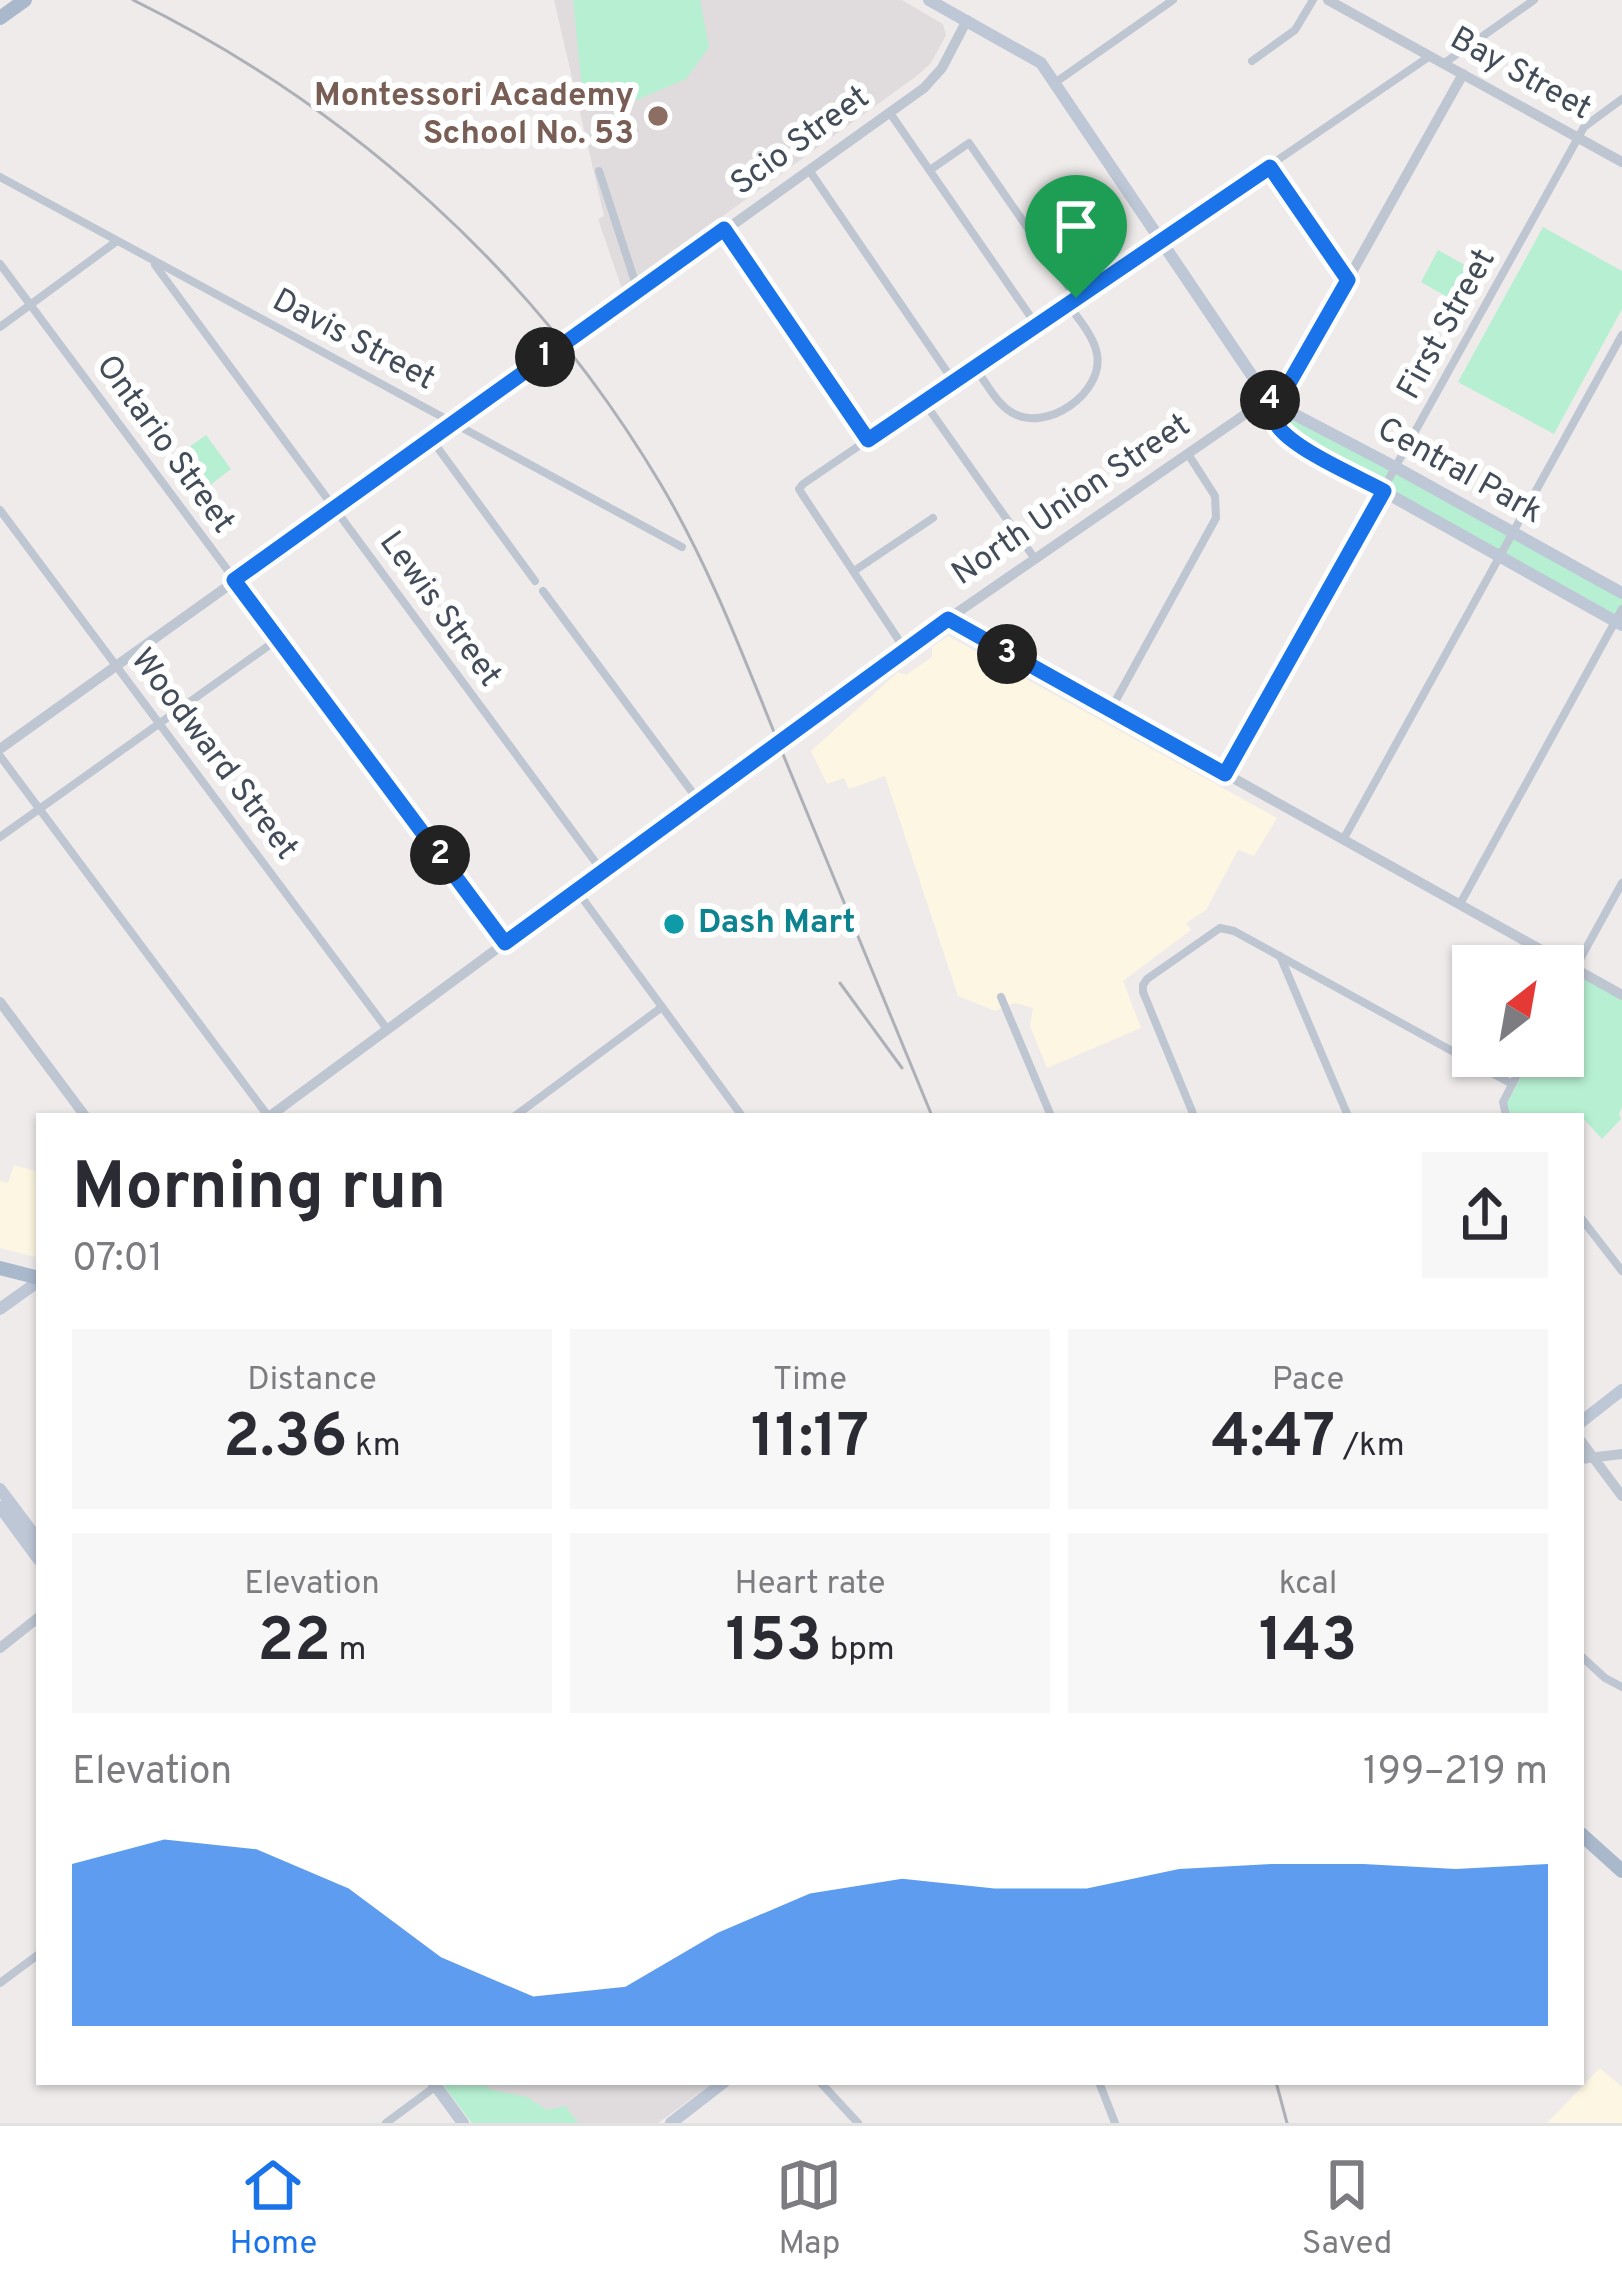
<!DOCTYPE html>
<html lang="en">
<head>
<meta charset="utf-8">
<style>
	:root { --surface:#fff; --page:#f7f7f7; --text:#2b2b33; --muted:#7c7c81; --line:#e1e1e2; --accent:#1a73e8 }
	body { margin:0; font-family:Overpass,sans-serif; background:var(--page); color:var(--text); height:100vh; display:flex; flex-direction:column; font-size:45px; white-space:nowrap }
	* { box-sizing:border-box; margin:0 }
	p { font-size:39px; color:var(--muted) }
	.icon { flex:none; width:66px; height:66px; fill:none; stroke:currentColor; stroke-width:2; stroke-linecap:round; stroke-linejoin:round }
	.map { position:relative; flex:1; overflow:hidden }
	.details { position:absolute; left:36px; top:1113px; width:1548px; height:972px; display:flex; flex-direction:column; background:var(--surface); border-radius:0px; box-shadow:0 3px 9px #0004 }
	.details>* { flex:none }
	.needle { width:78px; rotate:31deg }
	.buttons { position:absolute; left:1452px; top:945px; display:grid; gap:24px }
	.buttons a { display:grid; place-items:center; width:132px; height:132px; border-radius:0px; background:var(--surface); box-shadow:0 3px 9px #0004; font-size:60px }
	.pin { position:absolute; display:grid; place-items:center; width:102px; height:102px; color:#fff; margin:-123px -51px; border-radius:50% 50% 50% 0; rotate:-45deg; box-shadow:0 0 12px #0007 }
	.pin .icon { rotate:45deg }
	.km { position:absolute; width:60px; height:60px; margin:-30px; border-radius:50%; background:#222; color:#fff; font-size:33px; line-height:60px; text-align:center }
	.round { display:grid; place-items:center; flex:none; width:126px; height:126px; border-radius:0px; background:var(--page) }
	.summary { display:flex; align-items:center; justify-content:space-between; height:204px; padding:0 36px }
	h1 { font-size:66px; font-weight:700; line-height:90px }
	.figures { display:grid; grid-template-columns:repeat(3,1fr); gap:18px; height:204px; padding:12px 36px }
	.figures div { display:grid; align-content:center; border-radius:0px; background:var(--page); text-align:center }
	.figures b { font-size:60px; font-weight:700 }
	.figures small { font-size:33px; font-weight:400 }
	.figures p { font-size:33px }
	.chart { height:336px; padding:24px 36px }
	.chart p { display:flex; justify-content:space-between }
	.chart svg { width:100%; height:216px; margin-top:12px; fill:var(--accent); opacity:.7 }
	.tab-bar { display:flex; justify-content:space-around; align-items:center; height:168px; border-top:3px solid var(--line); background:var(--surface); font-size:33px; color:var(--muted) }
	.tab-bar a { display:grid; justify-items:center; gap:6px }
	.tab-bar .current { color:var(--accent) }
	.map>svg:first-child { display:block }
	.commercial { fill:#fcf6e2 }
	.education { fill:#e0dcdd }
	.green { fill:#b6efd1 }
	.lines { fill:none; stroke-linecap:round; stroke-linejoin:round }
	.minor { stroke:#bec6d2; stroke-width:8 }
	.tertiary { stroke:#bec6d2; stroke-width:10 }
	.secondary { stroke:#bdc7d6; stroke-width:12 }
	.primary { stroke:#aab8cc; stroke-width:14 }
	.rail { stroke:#adb0b6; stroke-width:3 }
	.route-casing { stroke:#fff; stroke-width:24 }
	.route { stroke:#1a73e8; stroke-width:15 }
	.education-dot { fill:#8d6e63; stroke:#fff; stroke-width:4.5 }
	.culture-dot { fill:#0f9aa8; stroke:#fff; stroke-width:4.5 }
	.labels { text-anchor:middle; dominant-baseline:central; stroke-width:12; stroke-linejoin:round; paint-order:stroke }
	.street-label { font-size:33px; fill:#434d59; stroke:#fff }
	.education-label { font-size:33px; font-weight:bold; fill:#785e54; stroke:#fff; text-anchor:end }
	.culture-label { font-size:33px; font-weight:bold; fill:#0d838f; stroke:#fff; text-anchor:start }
</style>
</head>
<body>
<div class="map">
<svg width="1622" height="2123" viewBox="0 0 1622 2123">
	<rect width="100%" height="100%" fill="#efebeb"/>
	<g class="commercial">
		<path d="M948,636L1277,818L1254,856L1238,850L1206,910L1186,923L1191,930L1123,981L1141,1028L1047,1068L1030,1026L1033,1008L1015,1003L995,1011L958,996L885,776L849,789L844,778L827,784L811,751L898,672L906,675L932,657V647Z"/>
		<path d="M14,1165L39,1172V1258L0,1248V1181L8,1183Z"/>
		<path d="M1600,2068L1622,2087V2123H1547Z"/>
	</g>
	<g class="education">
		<path d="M554,0H902L943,24L946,35L931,63L918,75L622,289L598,219L604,216Z"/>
		<path d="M441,2082H714L658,2123H472Z"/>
	</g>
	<g class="green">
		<path d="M573,0H700L709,47L686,79L634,101L584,109Z"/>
		<path d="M1543,227L1622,271V309L1554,434L1458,382Z"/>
		<path d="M1438,250L1486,277L1469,309L1421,282Z"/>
		<path d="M1283,412L1622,597V618L1308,444L1282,416Z"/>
		<path d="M206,435L231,469L192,499L166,464Z"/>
		<path d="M1580,977L1622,1000V1107L1619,1114L1621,1119L1602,1139L1581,1116H1511L1506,1109L1507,1102L1533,1056H1563C1563,1027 1557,997 1580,977Z"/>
		<path d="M449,2082H480L492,2090L527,2097L547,2110L565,2106L578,2123H472L444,2086Z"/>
	</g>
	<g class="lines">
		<g class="minor">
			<path d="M1252,61L1295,30L1313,0"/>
			<path d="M1443,64L1534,0"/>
			<path d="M1056,82L1173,0"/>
			<path d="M890,113L1037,326"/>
			<path d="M1270,167L1348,280"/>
			<path d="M809,170L954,382"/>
			<path d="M930,170L969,143L1076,298"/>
			<path d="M599,171L638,291"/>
			<path d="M0,177L682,547"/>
			<path d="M725,230L868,440"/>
			<path d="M0,264L505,943"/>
			<path d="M155,265L602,871"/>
			<path d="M0,327L117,241"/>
			<path d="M975,368C986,382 996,403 1011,412C1046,434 1104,393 1097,354C1094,336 1078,319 1068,304"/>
			<path d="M924,402L1035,559"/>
			<path d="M432,440L535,581"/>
			<path d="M0,510L387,1029"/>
			<path d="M854,571L933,518"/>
			<path d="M543,591L698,800"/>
			<path d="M904,648L802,494L799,489L803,484L1430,56"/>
			<path d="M1111,709L1216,518L1215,496L1188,454"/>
			<path d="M0,756L268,1116"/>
			<path d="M1225,774L1584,127L1622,99"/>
			<path d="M0,837L278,639"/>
			<path d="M1343,840L1622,335"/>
			<path d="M577,891L742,1116"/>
			<path d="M1460,904L1622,609"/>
			<path d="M1280,956L1348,1116"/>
			<path d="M1563,990L1622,883"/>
			<path d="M1001,997L1051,1116"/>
			<path d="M515,1116L662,1007"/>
			<path d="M1194,1116L1143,992V985L1147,979L1220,928L1234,931L1512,1084"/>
			<path d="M1506,1116L1503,1102L1527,1056"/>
			<path d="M1581,1218L1622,1271"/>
			<path d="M1581,1656L1605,1678L1622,1687"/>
			<path d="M0,1983L39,1954"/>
			<path d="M820,2082L858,2123"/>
			<path d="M1099,2082L1115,2123"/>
			<path d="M386,2123L436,2086"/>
		</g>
		<g class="tertiary">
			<path d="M1328,0L1622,162"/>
			<path d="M948,619L1622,995"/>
			<path d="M0,749L924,88L942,68L967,20"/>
			<path d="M0,1002L85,1116"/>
			<path d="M270,1116L897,654L1244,415L1280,394L1295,374L1463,74"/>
			<path d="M1581,1441L1622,1496"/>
			<path d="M1581,1459L1622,1454"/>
			<path d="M0,1648L39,1617"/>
		</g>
		<g class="secondary">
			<path d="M929,0L1041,63L1269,401C1275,422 1282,431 1299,444L1622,625"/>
			<path d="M1269,401L1397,468L1622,593"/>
			<path d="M0,1309L39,1281"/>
			<path d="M1581,1422L1622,1390"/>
			<path d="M0,1489L39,1541"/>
			<path d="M0,1507L39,1560"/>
			<path d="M433,2082L463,2123"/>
			<path d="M671,2123L724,2082"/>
		</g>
		<g class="primary">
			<path d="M0,18L25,0"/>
			<path d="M0,1268L39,1278"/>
			<path d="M1581,1834L1622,1871"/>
		</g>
		<g class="rail">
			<path d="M133,0C352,108 535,273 660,483C713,572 748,669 787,764C835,881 884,999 932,1116"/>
			<path d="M840,983L902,1068"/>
			<path d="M1276,2082L1287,2123"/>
		</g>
	</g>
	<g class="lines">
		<g class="route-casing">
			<path id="route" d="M1270,167L1348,280L1288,385L1268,401C1271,411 1273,421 1280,429C1300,452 1356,476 1384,491L1225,774L948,619L505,943L234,580L724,229L868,440Z"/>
		</g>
		<use href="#route" class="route"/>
	</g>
	<circle class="education-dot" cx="658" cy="116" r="12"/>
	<circle class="culture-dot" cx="674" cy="924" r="12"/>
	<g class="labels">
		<g class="street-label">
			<text transform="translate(1520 75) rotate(29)">Bay Street</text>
			<text transform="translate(801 142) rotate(-36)">Scio Street</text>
			<text transform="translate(1448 325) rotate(-61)">First Street</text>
			<text transform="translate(353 341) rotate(28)">Davis Street</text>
			<text transform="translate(164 445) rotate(54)">Ontario Street</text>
			<text transform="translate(1459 472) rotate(29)">Central Park</text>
			<text transform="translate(1072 501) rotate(-34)">North Union Street</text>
			<text transform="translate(439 610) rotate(54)">Lewis Street</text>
			<text transform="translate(213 755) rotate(53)">Woodward Street</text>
		</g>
		<g class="education-label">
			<text x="634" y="97">Montessori Academy<tspan x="634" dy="38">School No. 53</tspan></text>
		</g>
		<g class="culture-label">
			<text x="698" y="924">Dash Mart</text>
		</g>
	</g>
</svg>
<div class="buttons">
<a><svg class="needle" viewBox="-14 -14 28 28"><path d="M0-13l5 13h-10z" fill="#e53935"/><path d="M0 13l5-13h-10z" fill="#7c7c81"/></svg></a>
</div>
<div class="pin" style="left:1076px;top:298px;background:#1e9e55"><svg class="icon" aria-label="arrive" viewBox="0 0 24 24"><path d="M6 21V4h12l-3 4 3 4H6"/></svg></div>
<b class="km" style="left:545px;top:357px">1</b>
<b class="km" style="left:440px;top:855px">2</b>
<b class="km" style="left:1007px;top:654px">3</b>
<b class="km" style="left:1270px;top:400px">4</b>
<section class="details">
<div class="summary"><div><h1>Morning run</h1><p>07:01</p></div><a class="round"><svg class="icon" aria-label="share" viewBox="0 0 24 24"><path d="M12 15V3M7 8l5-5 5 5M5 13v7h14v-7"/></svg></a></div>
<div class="figures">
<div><p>Distance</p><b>2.36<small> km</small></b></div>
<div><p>Time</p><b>11:17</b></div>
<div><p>Pace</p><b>4:47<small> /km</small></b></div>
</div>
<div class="figures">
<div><p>Elevation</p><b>22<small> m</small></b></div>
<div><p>Heart rate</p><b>153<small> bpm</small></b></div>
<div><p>kcal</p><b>143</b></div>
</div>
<div class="chart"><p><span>Elevation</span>199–219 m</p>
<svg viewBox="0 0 160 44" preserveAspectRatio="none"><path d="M0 44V11L10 6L20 8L30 16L40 30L50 38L60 36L70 25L80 17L90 14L100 16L110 16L120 12L130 11L140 11L150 12L160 11V44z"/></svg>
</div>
</section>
</div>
<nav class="tab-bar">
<a class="current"><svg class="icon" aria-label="home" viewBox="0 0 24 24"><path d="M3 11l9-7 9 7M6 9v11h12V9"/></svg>Home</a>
<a><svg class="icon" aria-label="map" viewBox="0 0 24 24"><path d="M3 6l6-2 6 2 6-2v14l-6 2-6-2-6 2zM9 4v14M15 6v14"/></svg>Map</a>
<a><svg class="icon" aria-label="saved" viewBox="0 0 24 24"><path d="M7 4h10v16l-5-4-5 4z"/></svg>Saved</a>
</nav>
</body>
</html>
